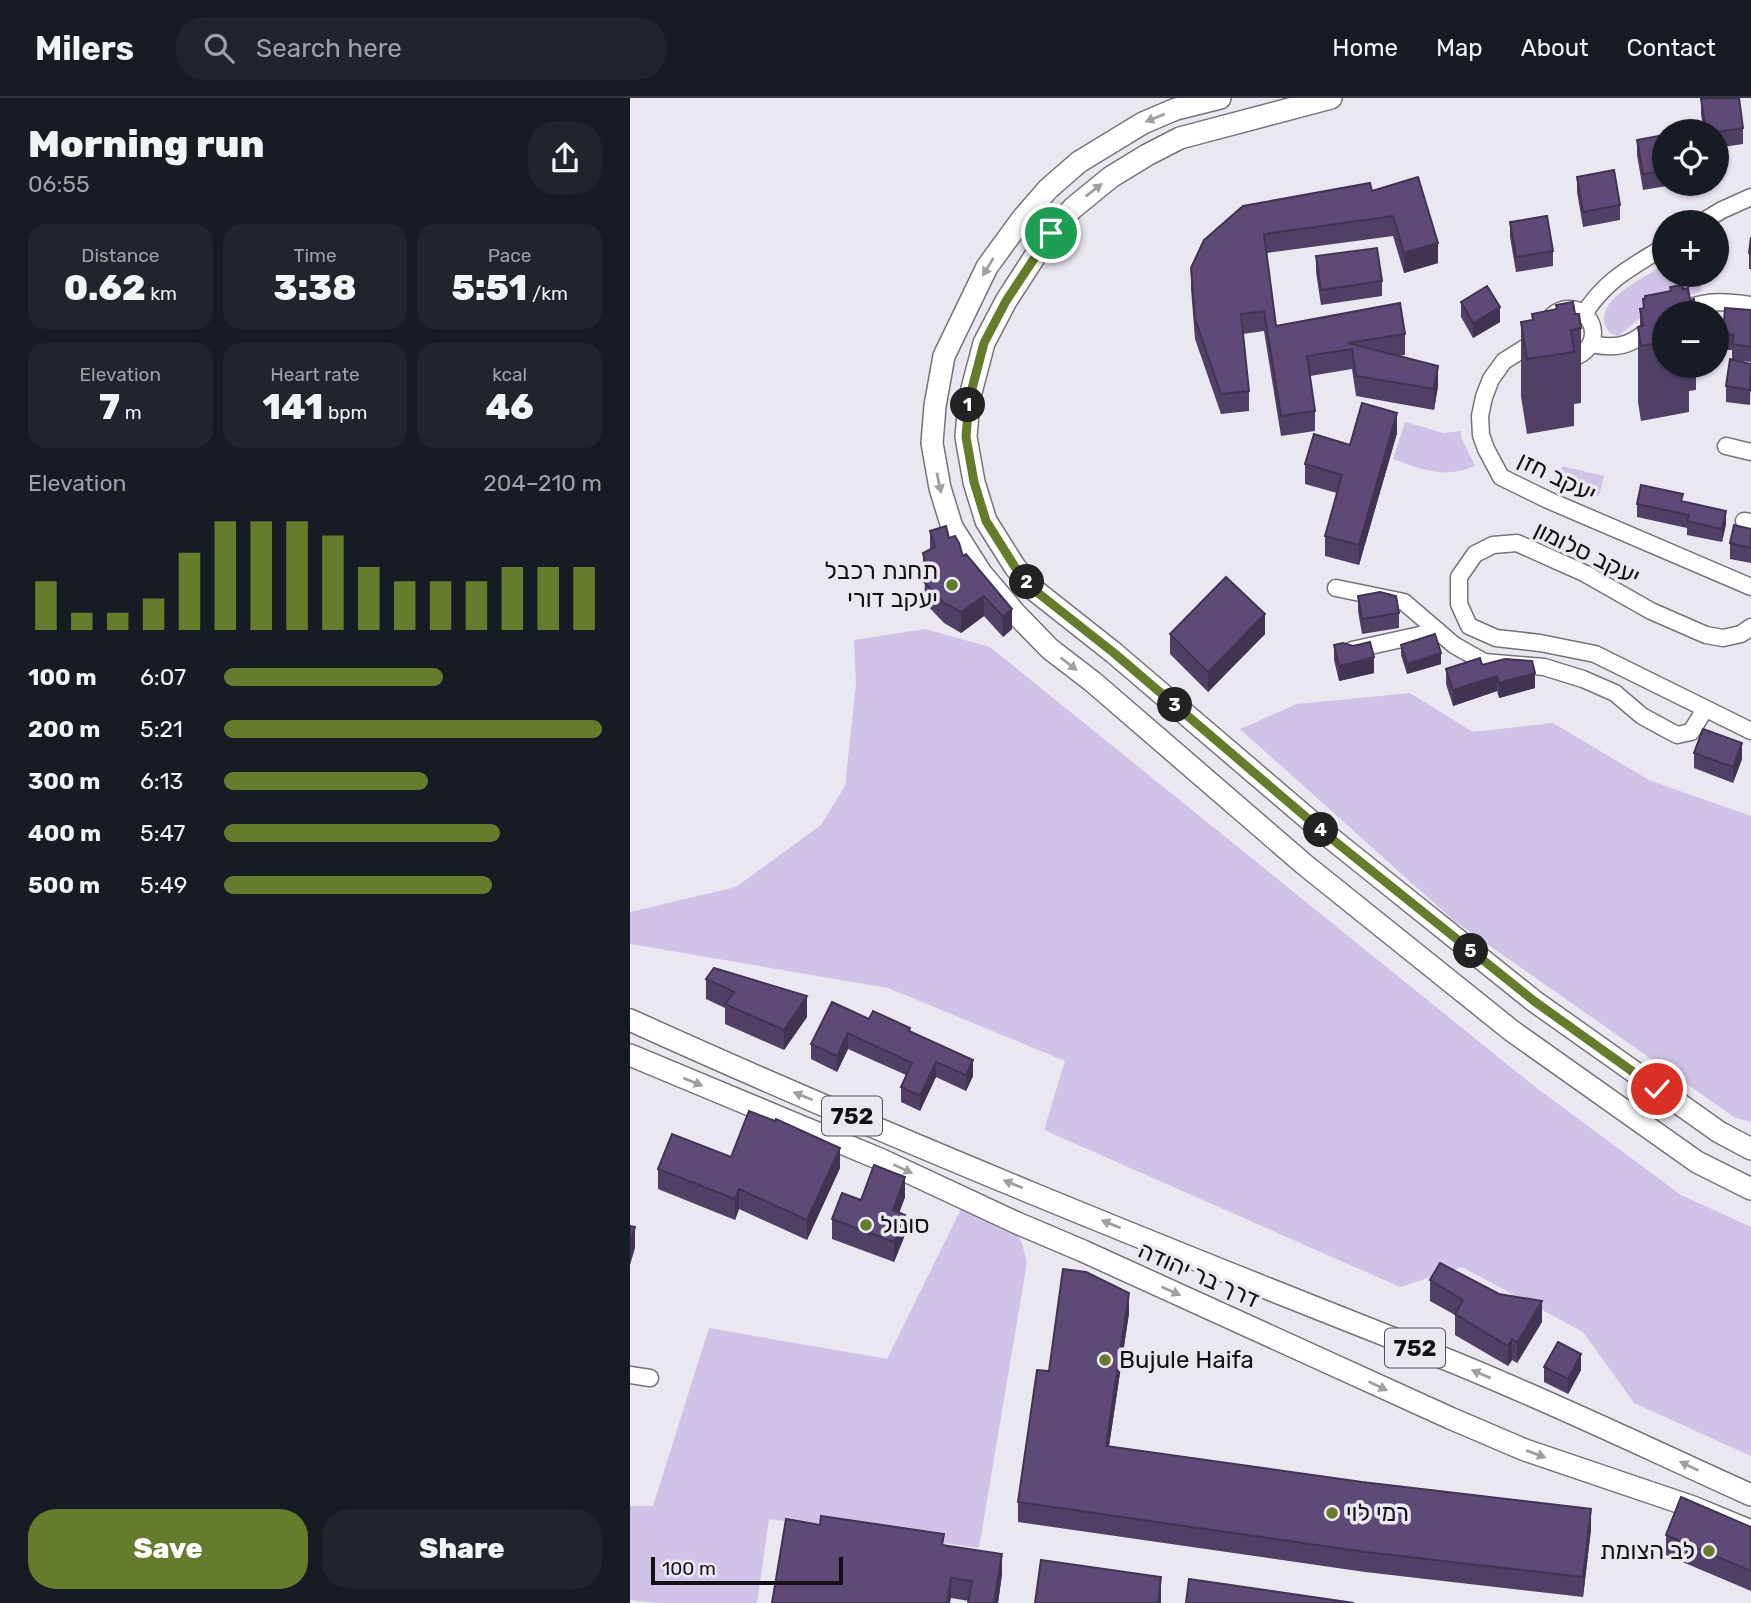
<!DOCTYPE html>
<html lang="en">
<head>
<meta charset="utf-8">
<style>
	:root { --surface:#171b24; --page:#20242c; --text:#f1f3f6; --muted:#9ea1a6; --line:#363941; --accent:#667c2d }
	body { margin:0; font-family:Rubik,Heebo,sans-serif; background:var(--page); color:var(--text); height:100vh; display:flex; flex-direction:column; font-size:26px; white-space:nowrap }
	* { box-sizing:border-box; margin:0 }
	p { font-size:23px; color:var(--muted) }
	.icon { flex:none; width:38px; height:38px; fill:none; stroke:currentColor; stroke-width:2; stroke-linecap:round; stroke-linejoin:round }
	.map { position:relative; flex:1; overflow:hidden }
	.panel { display:flex; flex-direction:column; background:var(--surface); width:630px }
	.panel>* { flex:none }
	.buttons { position:absolute; left:1022px; top:21px; display:grid; gap:14px }
	.buttons a { display:grid; place-items:center; width:77px; height:77px; border-radius:50%; background:var(--surface); box-shadow:0 2px 5px #0004; font-size:35px }
	.scale { position:absolute; left:21px; bottom:18px; width:192px; box-sizing:border-box; padding-left:7px; border:4px solid #131115; border-top:0; font-size:19px; line-height:24px; white-space:nowrap; color:#131115; -webkit-text-stroke:5px #ebe7f1; paint-order:stroke }
	.pin { position:absolute; display:grid; place-items:center; width:60px; height:60px; color:#fff; margin:-30px; border:4px solid #fff; border-radius:50%; box-shadow:0 2px 7px #0007 }
	.km { position:absolute; width:35px; height:35px; margin:-18px; border-radius:50%; background:#222; color:#fff; font-size:19px; line-height:35px; text-align:center }
	.round { display:grid; place-items:center; flex:none; width:74px; height:74px; border-radius:28px; background:var(--page) }
	.head { display:flex; align-items:center; justify-content:space-between; height:119px; padding:0 28px }
	h1 { font-size:38px; font-weight:800; line-height:52px }
	.metrics { display:grid; grid-template-columns:repeat(3,1fr); gap:10px; height:119px; padding:7px 28px }
	.metrics div { display:grid; align-content:center; border-radius:18px; background:var(--page); text-align:center }
	.metrics b { font-size:35px; font-weight:800 }
	.metrics small { font-size:19px; font-weight:400 }
	.metrics p { font-size:19px }
	.chart { height:196px; padding:14px 28px }
	.chart p { display:flex; justify-content:space-between }
	.chart svg { width:100%; height:126px; margin-top:7px; stroke:var(--accent); stroke-width:6 }
	.cta { display:flex; gap:14px; margin-top:auto; padding:14px 28px }
	.cta a { flex:1; height:80px; border-radius:28px; background:var(--accent); color:#fff; font-size:28px; font-weight:800; line-height:80px; text-align:center }
	.cta a+a { background:var(--page); color:var(--text) }
	ul { padding:0 28px; list-style:none; font-size:23px }
	li { display:grid; grid-template-columns:112px 84px 1fr; align-items:center; height:52px }
	li i { height:18px; border-radius:9px; background:var(--accent) }
	header { display:flex; align-items:center; gap:42px; box-sizing:border-box; height:98px; padding:0 35px; background:var(--surface); border-bottom:2px solid var(--line) }
	header strong { font-size:33px }
	nav { display:flex; gap:38px; margin-inline-start:auto; font-size:24px }
	.search { width:490px; height:63px; background:var(--page); display:flex; align-items:center; gap:18px; box-sizing:border-box; padding:0 24px; border-radius:28px; color:var(--muted); font-size:26px }
	main { display:flex; flex:1; min-height:0 }
	.map>svg:first-child { display:block }
	.green { fill:#d1c3e7 }
	.lines { fill:none; stroke-linecap:round; stroke-linejoin:round }
	.minor-casing { stroke:#76737b; stroke-width:19 }
	.major-casing { stroke:#76737b; stroke-width:24 }
	.minor { stroke:#fff; stroke-width:16 }
	.major { stroke:#fff; stroke-width:21 }
	.wall { fill:#504066 }
	.shaded-wall { fill:#413453 }
	.building { fill:#5d4a77; stroke:#413453; stroke-width:2 }
	.oneway { fill:#a1a0a1 }
	.route-casing { stroke:#fff; stroke-width:14 }
	.route { stroke:#667c2d; stroke-width:9 }
	.poi-dot { fill:#667c2d; stroke:#ebe7f1; stroke-width:2.5 }
	.labels { text-anchor:middle; dominant-baseline:central; stroke-width:7; stroke-linejoin:round; paint-order:stroke }
	.shield { fill:#ebe7f1; stroke:#545157; stroke-width:2 }
	.shield-label { font-size:23px; font-weight:bold; fill:#131115 }
	.street-label { font-size:24px; fill:#131115; stroke:#ebe7f1 }
	.poi-label { font-size:24px; fill:#131115; stroke:#ebe7f1; text-anchor:start }
</style>
</head>
<body>
<header>
<strong>Milers</strong>
<div class="search"><svg class="icon" aria-label="search" viewBox="0 0 24 24"><circle cx="10" cy="10" r="6"/><path d="M15 15l6 6"/></svg>Search here</div>
<nav><a>Home</a><a>Map</a><a>About</a><a>Contact</a></nav>
</header>
<main>
<section class="panel">
<div class="head"><div><h1>Morning run</h1><p>06:55</p></div><a class="round"><svg class="icon" aria-label="share" viewBox="0 0 24 24"><path d="M12 15V3M7 8l5-5 5 5M5 13v7h14v-7"/></svg></a></div>
<div class="metrics">
<div><p>Distance</p><b>0.62<small> km</small></b></div>
<div><p>Time</p><b>3:38</b></div>
<div><p>Pace</p><b>5:51<small> /km</small></b></div>
</div>
<div class="metrics">
<div><p>Elevation</p><b>7<small> m</small></b></div>
<div><p>Heart rate</p><b>141<small> bpm</small></b></div>
<div><p>kcal</p><b>46</b></div>
</div>
<div class="chart"><p><span>Elevation</span>204–210 m</p>
<svg viewBox="0 0 160 44" preserveAspectRatio="none"><path d="M5 44V27M15 44V38M25 44V38M35 44V33M45 44V17M55 44V6M65 44V6M75 44V6M85 44V11M95 44V22M105 44V27M115 44V27M125 44V27M135 44V22M145 44V22M155 44V22"/></svg>
</div>
<ul>
<li><b>100 m</b>6:07<i style="width:58%"></i></li>
<li><b>200 m</b>5:21<i style="width:100%"></i></li>
<li><b>300 m</b>6:13<i style="width:54%"></i></li>
<li><b>400 m</b>5:47<i style="width:73%"></i></li>
<li><b>500 m</b>5:49<i style="width:71%"></i></li>
</ul>
<div class="cta"><a>Save</a><a>Share</a></div>
</section>
<div class="map">
<svg width="1121" height="1505" viewBox="0 0 1121 1505">
	<rect width="100%" height="100%" fill="#ebe7f1"/>
	<g class="green">
		<path d="M1034,167V177H1067L1072,193L1024,209L988,238L980,235C956,205 1013,181 1034,167Z"/>
		<path d="M775,324L814,335L831,333V339L845,368C813,381 794,372 763,361Z"/>
		<path d="M932,368L974,378L969,398L927,389Z"/>
		<path d="M295,531L360,549L904,988L1051,1097L1121,1129V1358L1004,1305L953,1234L832,1169L770,1189L414,1032L435,963L258,890L0,846V814L106,789L191,727L215,688L226,586L224,542Z"/>
		<path d="M780,595L843,634L923,625L1019,682L1121,718V1024L1104,1019L823,822L610,631L667,606Z"/>
		<path d="M333,1107L386,1133L392,1146L397,1164L349,1450L139,1421L127,1505H28L0,1502V1408H23L79,1230L257,1261Z"/>
	</g>
	<g class="lines">
		<g class="minor-casing">
			<g id="minor">
				<path d="M1072,124L1092,112L1121,99"/>
				<circle cx="939" cy="235" r="24"/>
				<path d="M1045,214C1075,203 1089,202 1121,207"/>
				<path d="M954,216C975,182 1002,169 1034,149"/>
				<path d="M910,245L898,248L874,263L861,281L854,299L850,318L851,337L856,351L871,379L918,402L1121,489"/>
				<path d="M961,246C997,254 1007,241 1034,220"/>
				<path d="M1096,348L1121,354"/>
				<path d="M1114,423L1121,424"/>
				<path d="M706,490L774,504L824,547L854,564L914,569L953,581L985,595L1012,618L1047,637L1061,634L1075,611"/>
				<path d="M1121,529L1111,536L1093,540L1076,537L1021,513L954,475L887,445L863,447L845,456L829,479V506L839,528L866,540L910,545L965,556L1121,633"/>
				<path d="M722,552L808,533"/>
				<path d="M0,1277L20,1280"/>
			</g>
		</g>
		<g class="major-casing">
			<g id="major">
				<path d="M590,0L546,11L513,25L449,64L418,91L392,121L357,169L314,258L305,308L302,345L310,390L322,429L351,475L385,515L420,551L463,584L675,767L882,933L1067,1064L1121,1091"/>
				<path d="M701,0L550,40L517,57L481,79L443,110L420,135L376,203L354,245L339,302L336,339L344,384L356,423L385,469L403,491L484,555L697,737L904,903L1089,1034L1121,1051"/>
				<path d="M0,922C267,1043 541,1153 813,1260C918,1302 1019,1351 1121,1397"/>
				<path d="M0,957L252,1062L387,1125L453,1153L820,1320L895,1352L1063,1409L1121,1433"/>
			</g>
		</g>
		<use href="#minor" class="minor"/>
		<use href="#major" class="major"/>
	</g>
	<g class="wall">
		<path d="M1071,1L1113,30V46L1087,50V33H1074L1071,17Z"/>
		<path d="M1034,37V86H1049L1013,92L1007,57V42Z"/>
		<path d="M947,79L990,107V122L953,129L947,94Z"/>
		<path d="M742,93L808,165L774,175L763,138L637,155L646,228L775,236V257L768,258L808,288L804,312L726,298L722,271L680,278L685,313V333L651,338L634,233L613,236L619,293V313L591,316L565,241L561,191V170L574,142Z"/>
		<path d="M880,124L923,153V168L886,174L880,139Z"/>
		<path d="M1121,139V171H1119V155Z"/>
		<path d="M686,158L752,183V198L691,207L686,174Z"/>
		<path d="M1053,187L1034,215V268H1066V292L1059,293V314L1011,323L1008,304V229L1010,228V211L1013,210V201L1040,193V189Z"/>
		<path d="M831,204L870,224L843,240L831,219Z"/>
		<path d="M926,207L945,216L951,230V305L944,306V328L897,336L891,299V224L902,223V216L926,212Z"/>
		<path d="M1121,212V264L1102,262V252H1093V236Z"/>
		<path d="M1121,266L1120,307L1096,304V288Z"/>
		<path d="M767,335L729,467L695,458V438L707,395L675,386V366L720,347Z"/>
		<path d="M1053,403L1096,426L1092,444L1057,437V430L1007,419V406Z"/>
		<path d="M1121,431V465L1100,461V445Z"/>
		<path d="M300,433L319,440L333,458L382,531L373,539L354,518L331,535L314,525L294,504L295,483L293,475V455L300,451Z"/>
		<path d="M728,498L769,515V530L732,536L728,513Z"/>
		<path d="M540,536H635L578,594L540,556Z"/>
		<path d="M704,547L744,575L709,583L704,562Z"/>
		<path d="M771,547L811,566L777,576L771,557Z"/>
		<path d="M852,567L905,590L869,600L867,593L823,608L816,586V571Z"/>
		<path d="M1064,655L1112,661L1103,685L1064,670Z"/>
		<path d="M76,881L177,919L154,952L95,926V910L76,901Z"/>
		<path d="M239,921L280,933L343,978L336,993L306,979L290,1013L271,1004V989L276,977L218,951L207,974L181,961V946Z"/>
		<path d="M101,1059L210,1070L177,1142L109,1111L105,1122L28,1091V1071Z"/>
		<path d="M275,1099L269,1115L275,1137L264,1164L202,1141V1121L231,1102Z"/>
		<path d="M800,1182L912,1224L887,1265L882,1262L878,1268L825,1237V1217L800,1203Z"/>
		<path d="M499,1215L479,1348L961,1431L953,1499L735,1474L388,1424V1404L419,1273Z"/>
		<path d="M914,1269L951,1272L938,1296L914,1284Z"/>
		<path d="M1121,1429V1493L1036,1457V1437Z"/>
		<path d="M314,1447L372,1476L368,1505H338L339,1503L321,1500Z"/>
	</g>
	<g class="shaded-wall">
		<path d="M808,145V165L774,175V155Z"/>
		<path d="M870,209V224L843,240V225Z"/>
		<path d="M808,268V288L804,312V291Z"/>
		<path d="M767,315V335L729,467V447Z"/>
		<path d="M1096,413V426L1092,444V431Z"/>
		<path d="M354,498V518L331,535V514Z"/>
		<path d="M382,511V531L373,539V519Z"/>
		<path d="M635,516V536L578,594V574Z"/>
		<path d="M811,555V566L777,576V566Z"/>
		<path d="M744,559V575L709,583V568Z"/>
		<path d="M905,575V590L869,600V585Z"/>
		<path d="M867,578V593L823,608V592Z"/>
		<path d="M1112,645V661L1103,685V669Z"/>
		<path d="M177,898V919L154,952V932Z"/>
		<path d="M218,935V951L207,974V958Z"/>
		<path d="M343,962V978L336,993V977Z"/>
		<path d="M306,964V979L290,1013V998Z"/>
		<path d="M210,1050V1070L177,1142V1122Z"/>
		<path d="M275,1079V1099L263,1132V1112Z"/>
		<path d="M109,1091V1111L105,1122V1101Z"/>
		<path d="M275,1117V1137L264,1164V1144Z"/>
		<path d="M5,1129V1150L0,1167V1146Z"/>
		<path d="M499,1195V1215L476,1368V1348Z"/>
		<path d="M912,1203V1224L887,1265V1245Z"/>
		<path d="M882,1241V1262L878,1268V1248Z"/>
		<path d="M951,1256V1272L938,1296V1281Z"/>
		<path d="M961,1411V1431L953,1499V1479Z"/>
		<path d="M372,1456V1476L368,1505H364Z"/>
		<path d="M531,1479V1505H528Z"/>
		<path d="M321,1480V1500L320,1505H317Z"/>
	</g>
	<g class="building">
		<path d="M1080,0H1109L1113,30L1087,34V33H1076L1071,1Z"/>
		<path d="M1034,37V73L1013,76L1007,42Z"/>
		<path d="M984,72L990,107L953,114L947,79Z"/>
		<path d="M788,79L808,145L774,155L763,118L634,136L646,228L770,205L775,236L718,245L808,268L804,291L726,278L722,251L677,258L685,313L651,318L634,213L611,216L619,293L591,296L565,221L561,170L574,142L613,108L740,85L742,93Z"/>
		<path d="M917,118L923,153L886,159L880,124Z"/>
		<path d="M1121,139V156L1119,155Z"/>
		<path d="M747,150L752,183L691,192L686,158Z"/>
		<path d="M1053,187V191L1058,190L1060,202L1064,201L1066,215H1034V244L1011,248L1008,229L1013,228L1010,211L1014,210L1013,201H1015V198L1041,193L1040,189Z"/>
		<path d="M857,188L870,209L843,225L831,204Z"/>
		<path d="M943,204L945,216H949L951,230L941,232L944,254L897,261L891,224L903,222L902,216L927,211L926,207Z"/>
		<path d="M1095,210L1121,212V249L1102,246L1104,237L1093,236Z"/>
		<path d="M1100,261L1121,266L1120,292L1096,288Z"/>
		<path d="M732,305L767,315L729,447L695,438L712,377L675,366L684,336L720,347Z"/>
		<path d="M1011,387L1053,396L1051,403L1096,413L1092,431L1057,423L1059,417L1007,406Z"/>
		<path d="M1104,427L1121,431V450L1100,445Z"/>
		<path d="M316,428L319,440L325,438L329,445L333,458L336,456L382,511L373,519L354,498L331,514L314,505L294,484L299,480L293,455L305,449L300,433Z"/>
		<path d="M596,479L635,516L578,574L540,536Z"/>
		<path d="M750,494L766,498L769,515L732,521L728,498Z"/>
		<path d="M805,536L811,555L777,566L771,547Z"/>
		<path d="M740,544L744,559L709,568L704,547L713,545L723,548Z"/>
		<path d="M850,560L852,567L875,561L902,563L905,575L869,585L867,578L823,592L816,571Z"/>
		<path d="M1073,631L1112,645L1103,669L1064,655Z"/>
		<path d="M84,870L177,898L154,932L95,906L104,894L76,881Z"/>
		<path d="M202,904L239,921L243,913L280,930L279,933L343,962L336,977L306,964L290,998L271,989L282,965L218,935L207,958L181,946Z"/>
		<path d="M119,1013L145,1023L146,1021L210,1050L177,1122L109,1091L105,1101L28,1071L42,1036L101,1059Z"/>
		<path d="M244,1067L275,1079L263,1112L275,1117L264,1144L202,1121L212,1095L231,1102Z"/>
		<path d="M0,1128L5,1129L0,1146Z"/>
		<path d="M810,1165L869,1196L912,1203L887,1245L882,1241L878,1248L825,1216L833,1202L800,1182Z"/>
		<path d="M433,1171L456,1174L499,1195L476,1348L732,1384L961,1411L953,1479L735,1454L388,1404L407,1272L419,1273Z"/>
		<path d="M928,1244L951,1256L938,1281L914,1269Z"/>
		<path d="M1051,1399L1121,1429V1473L1036,1437Z"/>
		<path d="M191,1418L314,1436L312,1447L372,1456L364,1505H338L342,1483L321,1480L317,1505H142L156,1421L190,1427Z"/>
		<path d="M411,1462L531,1479L528,1505H405Z"/>
		<path d="M559,1481L724,1505H556Z"/>
	</g>
	<defs><path id="oneway-solid" d="M-6-.8H1V-3.2L6.5 0L1 3.2V.8H-6Z" transform="scale(1.75)"/></defs>
	<g class="oneway">
		<use href="#oneway-solid" transform="translate(525 20) rotate(158)"/>
		<use href="#oneway-solid" transform="translate(464 92) rotate(-38)"/>
		<use href="#oneway-solid" transform="translate(358 169) rotate(121)"/>
		<use href="#oneway-solid" transform="translate(309 385) rotate(78)"/>
		<use href="#oneway-solid" transform="translate(439 566) rotate(38)"/>
		<use href="#oneway-solid" transform="translate(63 984) rotate(22)"/>
		<use href="#oneway-solid" transform="translate(173 998) rotate(-158)"/>
		<use href="#oneway-solid" transform="translate(273 1071) rotate(25)"/>
		<use href="#oneway-solid" transform="translate(383 1086) rotate(-158)"/>
		<use href="#oneway-solid" transform="translate(481 1126) rotate(-158)"/>
		<use href="#oneway-solid" transform="translate(541 1193) rotate(24)"/>
		<use href="#oneway-solid" transform="translate(851 1276) rotate(-157)"/>
		<use href="#oneway-solid" transform="translate(748 1288) rotate(26)"/>
		<use href="#oneway-solid" transform="translate(906 1356) rotate(20)"/>
		<use href="#oneway-solid" transform="translate(1059 1368) rotate(-154)"/>
	</g>
	<g class="lines">
		<g class="route-casing">
			<path id="route" d="M421,135L376,203L354,245L339,302L336,339L344,384L356,423L385,469L403,491L484,555L697,737L904,903L1027,991"/>
		</g>
		<use href="#route" class="route"/>
	</g>
	<g class="poi-dot">
		<circle cx="322" cy="487" r="7"/>
		<circle cx="236" cy="1127" r="7"/>
		<circle cx="475" cy="1262" r="7"/>
		<circle cx="702" cy="1415" r="7"/>
		<circle cx="1079" cy="1453" r="7"/>
	</g>
	<g class="labels">
		<g class="shield">
			<rect x="192" y="998.5" width="60" height="39" rx="5"/>
			<rect x="755" y="1230.5" width="60" height="39" rx="5"/>
		</g>
		<g class="shield-label">
			<text x="222" y="1018">752</text>
			<text x="785" y="1250">752</text>
		</g>
		<g class="street-label">
			<text transform="translate(927 379) rotate(26)">יעקב חזן</text>
			<text transform="translate(957 455) rotate(26)">יעקב סלומון</text>
			<text transform="translate(569 1177) rotate(24)">דרך בר יהודה</text>
		</g>
		<g class="poi-label">
			<text x="308" y="473" text-anchor="end">תחנת רכבל<tspan x="308" dy="28">יעקב דורי</tspan></text>
			<text x="250" y="1127">סונול</text>
			<text x="489" y="1262">Bujule Haifa</text>
			<text x="716" y="1415">רמי לוי</text>
			<text x="1065" y="1453" text-anchor="end">לב הצומת</text>
		</g>
	</g>
</svg>
<div class="buttons">
<a><svg class="icon" aria-label="locate" viewBox="0 0 24 24"><circle cx="12" cy="12" r="6"/><path d="M12 2v4M12 18v4M2 12h4M18 12h4"/></svg></a>
<a>+</a>
<a>−</a>
</div>
<div class="scale">100 m</div>
<div class="pin" style="left:421px;top:135px;background:#1e9e55"><svg class="icon" aria-label="arrive" viewBox="0 0 24 24"><path d="M6 21V4h12l-3 4 3 4H6"/></svg></div>
<div class="pin" style="left:1027px;top:991px;background:#d93025"><svg class="icon" aria-label="check" viewBox="0 0 24 24"><path d="M5 12l5 5 9-10"/></svg></div>
<b class="km" style="left:338px;top:307px">1</b>
<b class="km" style="left:397px;top:484px">2</b>
<b class="km" style="left:545px;top:607px">3</b>
<b class="km" style="left:691px;top:732px">4</b>
<b class="km" style="left:841px;top:853px">5</b>
</div>
</main>
</body>
</html>
